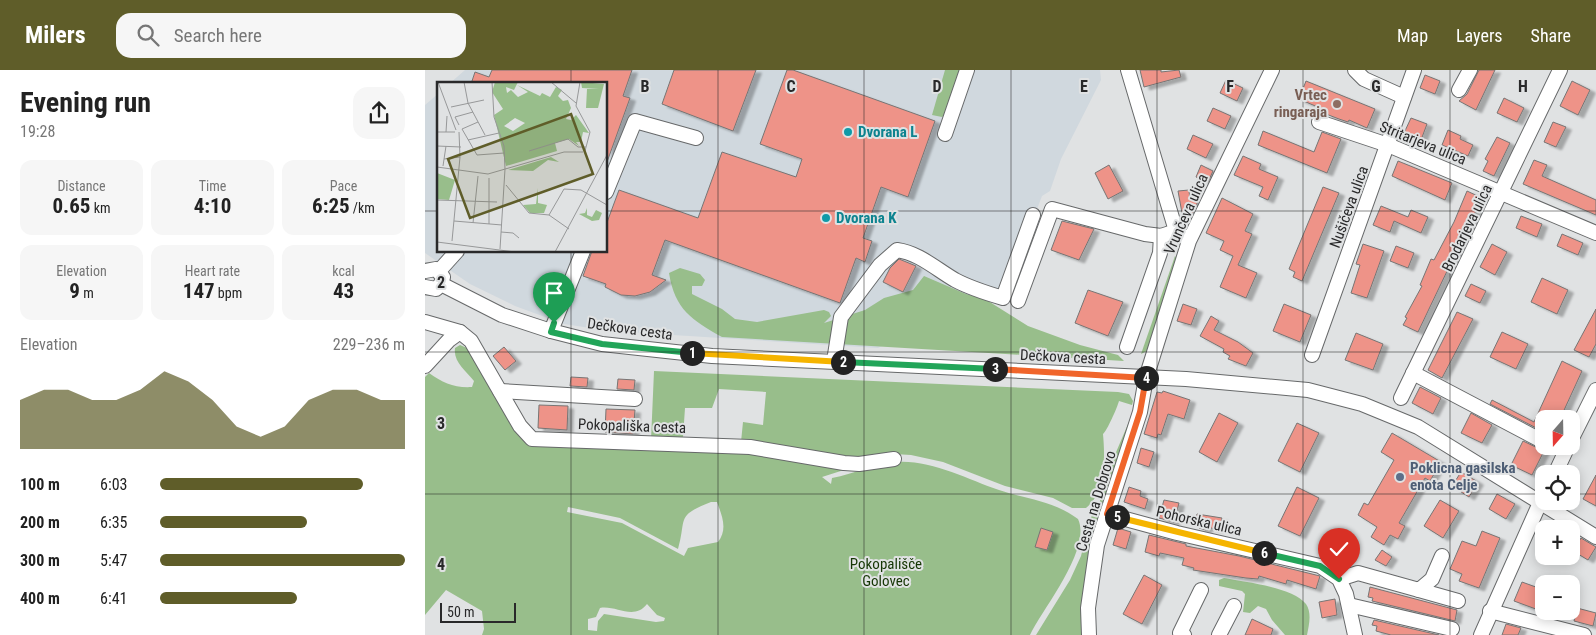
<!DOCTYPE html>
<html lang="en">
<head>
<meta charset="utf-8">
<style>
	:root { --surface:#fff; --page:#f6f6f6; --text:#222; --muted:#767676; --accent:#5f5d29 }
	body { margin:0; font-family:"Roboto Condensed",sans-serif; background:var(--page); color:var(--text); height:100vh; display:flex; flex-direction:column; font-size:19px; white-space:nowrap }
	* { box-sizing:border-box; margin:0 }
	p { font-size:16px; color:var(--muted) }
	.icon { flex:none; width:28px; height:28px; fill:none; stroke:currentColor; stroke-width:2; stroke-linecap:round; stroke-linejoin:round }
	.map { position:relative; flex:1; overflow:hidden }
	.details { display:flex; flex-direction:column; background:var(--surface); width:425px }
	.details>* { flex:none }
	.needle { width:32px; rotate:200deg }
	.controls { position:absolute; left:1110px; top:340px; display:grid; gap:10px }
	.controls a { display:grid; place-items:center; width:45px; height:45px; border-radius:10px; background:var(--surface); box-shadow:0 2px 12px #0003; font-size:25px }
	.scale { position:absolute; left:15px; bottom:12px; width:76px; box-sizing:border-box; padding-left:5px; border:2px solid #29292a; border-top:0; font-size:14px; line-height:18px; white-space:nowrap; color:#29292a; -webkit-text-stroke:4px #e0e2e3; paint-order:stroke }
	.pin { position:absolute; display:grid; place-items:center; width:42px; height:42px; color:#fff; margin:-51px -21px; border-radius:50% 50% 50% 0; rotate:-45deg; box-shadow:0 0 5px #0007 }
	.pin .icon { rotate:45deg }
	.km { position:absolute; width:25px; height:25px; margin:-12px; border-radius:50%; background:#222; color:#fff; font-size:14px; line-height:25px; text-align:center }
	.round { display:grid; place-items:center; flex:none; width:52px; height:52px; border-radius:15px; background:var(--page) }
	.summary { display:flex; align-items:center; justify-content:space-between; height:85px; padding:0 20px }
	h1 { font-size:28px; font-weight:700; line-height:38px }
	.stats { display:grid; grid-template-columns:repeat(3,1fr); gap:8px; height:85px; padding:5px 20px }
	.stats div { display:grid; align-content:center; border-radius:12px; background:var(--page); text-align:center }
	.stats b { font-size:21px; font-weight:700 }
	.stats small { font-size:14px; font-weight:400 }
	.stats p { font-size:14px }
	.chart { height:140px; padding:10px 20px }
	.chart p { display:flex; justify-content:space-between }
	.chart svg { width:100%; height:90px; margin-top:5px; fill:var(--accent); opacity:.7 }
	ul { padding:0 20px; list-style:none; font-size:16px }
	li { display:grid; grid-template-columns:80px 60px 1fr; align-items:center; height:38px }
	li i { height:12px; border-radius:6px; background:var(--accent) }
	header { display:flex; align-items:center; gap:30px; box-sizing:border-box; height:70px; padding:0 25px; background:var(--accent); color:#fff }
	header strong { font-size:24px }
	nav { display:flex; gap:28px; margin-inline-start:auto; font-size:18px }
	.search { width:350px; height:45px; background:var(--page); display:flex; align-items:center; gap:12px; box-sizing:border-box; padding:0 18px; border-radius:15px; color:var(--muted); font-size:19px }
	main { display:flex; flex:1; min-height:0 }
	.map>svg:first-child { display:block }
	.built { fill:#d0d8de }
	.green { fill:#98be8b; fill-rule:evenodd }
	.building { fill:#ee9388; stroke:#777574; filter:url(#shadow) }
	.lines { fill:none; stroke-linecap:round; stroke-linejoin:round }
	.minor-casing { stroke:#67696a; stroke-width:16 }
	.minor { stroke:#fff; stroke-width:14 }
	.split-1-casing { stroke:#fff; stroke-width:10 }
	.split-2-casing { stroke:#fff; stroke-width:10 }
	.split-3-casing { stroke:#fff; stroke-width:10 }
	.split-4-casing { stroke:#fff; stroke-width:10 }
	.split-5-casing { stroke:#fff; stroke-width:10 }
	.split-6-casing { stroke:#fff; stroke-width:10 }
	.split-7-casing { stroke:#fff; stroke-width:10 }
	.split-1 { stroke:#22a559; stroke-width:6 }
	.split-2 { stroke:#f5b400; stroke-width:6 }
	.split-3 { stroke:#22a559; stroke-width:6 }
	.split-4 { stroke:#f0652b; stroke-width:6 }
	.split-5 { stroke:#f0652b; stroke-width:6 }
	.split-6 { stroke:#f5b400; stroke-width:6 }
	.split-7 { stroke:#22a559; stroke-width:6 }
	.grid { fill:none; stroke:#29292a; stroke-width:1; stroke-opacity:0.55 }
	.education-dot { fill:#8d6e63; stroke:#e0e2e3; stroke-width:2 }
	.culture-dot { fill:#0f9aa8; stroke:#e0e2e3; stroke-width:2 }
	.service-dot { fill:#5c6f8a; stroke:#e0e2e3; stroke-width:2 }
	.labels { text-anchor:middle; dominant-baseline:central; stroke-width:4; stroke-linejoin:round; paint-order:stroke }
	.education-label { font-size:15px; font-weight:bold; fill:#785e54; stroke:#e0e2e3; text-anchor:end }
	.culture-label { font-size:15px; font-weight:bold; fill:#0d838f; stroke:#e0e2e3; text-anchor:start }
	.street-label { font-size:15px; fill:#29292a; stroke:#e0e2e3 }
	.service-label { font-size:15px; font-weight:bold; fill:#4e5e75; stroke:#e0e2e3; text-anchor:start }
	.park-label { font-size:15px; fill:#153604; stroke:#e0e2e3 }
	.inset-road { fill:none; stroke:#979899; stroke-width:1 }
	.view { fill:#5f5d29; fill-opacity:0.15; stroke:#5f5d29; stroke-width:2.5 }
	.inset-edge { fill:none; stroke:#29292a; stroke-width:2.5 }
	.grid-label { font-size:16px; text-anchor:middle; font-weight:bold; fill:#29292a; stroke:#e0e2e3; stroke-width:4; stroke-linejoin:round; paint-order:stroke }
</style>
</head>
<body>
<header>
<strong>Milers</strong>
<div class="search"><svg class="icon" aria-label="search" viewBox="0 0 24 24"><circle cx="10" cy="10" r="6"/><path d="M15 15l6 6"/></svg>Search here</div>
<nav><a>Map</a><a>Layers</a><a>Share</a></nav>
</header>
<main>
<section class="details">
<div class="summary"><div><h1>Evening run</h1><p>19:28</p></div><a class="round"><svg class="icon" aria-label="share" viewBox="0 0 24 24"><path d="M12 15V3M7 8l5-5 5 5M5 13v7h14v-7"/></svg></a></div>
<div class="stats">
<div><p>Distance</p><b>0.65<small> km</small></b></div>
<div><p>Time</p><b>4:10</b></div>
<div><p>Pace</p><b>6:25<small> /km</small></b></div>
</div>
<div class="stats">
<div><p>Elevation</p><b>9<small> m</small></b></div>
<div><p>Heart rate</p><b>147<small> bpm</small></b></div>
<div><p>kcal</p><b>43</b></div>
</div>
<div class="chart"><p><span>Elevation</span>229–236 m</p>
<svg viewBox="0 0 160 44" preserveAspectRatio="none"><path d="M0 44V20L10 15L20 15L30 20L40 20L50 15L60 6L70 11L80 20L90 33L100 38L110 33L120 20L130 15L140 15L150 20L160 20V44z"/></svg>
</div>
<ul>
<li><b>100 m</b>6:03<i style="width:83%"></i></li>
<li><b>200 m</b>6:35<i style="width:60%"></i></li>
<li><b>300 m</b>5:47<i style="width:100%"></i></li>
<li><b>400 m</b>6:41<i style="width:56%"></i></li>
</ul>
</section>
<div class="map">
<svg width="1171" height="565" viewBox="0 0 1171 565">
	<defs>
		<filter id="shadow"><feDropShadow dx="5.5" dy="3" stdDeviation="1" flood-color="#0004"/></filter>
	</defs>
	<rect width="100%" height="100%" fill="#e0e2e3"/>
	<path class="built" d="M40,0H675L676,10L636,89L625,121L617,126L578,228L560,229L453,278L185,261L139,254L90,236L45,214L0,183V35L14,23V181H181V14H24Z"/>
	<g class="green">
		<path d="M520,0H536L522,43L517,47L507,45Z"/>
		<path d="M750,186L753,190L722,281L716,284Z"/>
		<path d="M255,198L275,204L280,210L277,216H267V224L297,239L310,249L332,252L399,240L404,242L406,246L399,253L440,240L459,228L488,220L499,206L541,224L560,229L603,256L655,275L693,285L699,291L297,267C267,250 250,240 244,203Z"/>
		<path d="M35,275L42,278L86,348L95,367L102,373L226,370L229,301L693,322L704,324L708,331L707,335L694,331C692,338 682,361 678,364C680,385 681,424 661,438H647L628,428L580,416L518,392L486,385L469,384L397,407L406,414L407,408C430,404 446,394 470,392C505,389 542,409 574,420C603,430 627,430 653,449C667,479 618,538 605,565H57L59,559L57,541L21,520L0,545V307L4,303C18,313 29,318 47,317L49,311C41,301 28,292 30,278ZM294,319L341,322L338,355L318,352L316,372L258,367L260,338H287ZM286,432H292C297,446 303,459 293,472L263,478L259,486L197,453L142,442L143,437L195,448L253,479C262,448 250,446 286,432ZM222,534L232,545L240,548L239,551L231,552L179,544L173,551L172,561L163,560V549L171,547L175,538C191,535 209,551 222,534Z"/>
		<path d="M706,347L659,565H611L645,510L656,486L665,449L674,434L689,387Z"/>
		<path d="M799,508C819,512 868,517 881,534C887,543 884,555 882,565H860L847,550L841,539L833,536L825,543L818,542L820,524L817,521L794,516V510Z"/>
	</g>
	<g class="building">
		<path d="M67,0H207L198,26L205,28L182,92L181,14H46L50,2L64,7Z"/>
		<path d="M249,0H331L308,61L237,34Z"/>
		<path d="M362,0H368L510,51L483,127L456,117L438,168L447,171L440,192L431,188L415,233L240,170L227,205L241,210L225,222L210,226L196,225L180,217L181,214L158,206L167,181H181V155L194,120L273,148L297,82L371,107L377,89L335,74Z"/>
		<path d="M715,0H736V2L754,0L756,7L719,17Z"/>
		<path d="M1054,0H1070L1051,40L1034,31L1042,24Z"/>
		<path d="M1000,5L1015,11L1010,24L995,18Z"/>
		<path d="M801,10L818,18L812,31L795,23Z"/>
		<path d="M881,11L950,39L942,58L924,50L923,52L914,49L901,44L902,41L874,29Z"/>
		<path d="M1147,11L1165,20L1153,45L1135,36Z"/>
		<path d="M1079,28L1099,38L1092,52L1072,43Z"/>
		<path d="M788,38L806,46L800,59L782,51Z"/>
		<path d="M986,48L1002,54L996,70L979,63Z"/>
		<path d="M1128,52L1141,57L1131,77L1119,72Z"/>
		<path d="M1023,60L1036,66L1035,69L1048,75L1043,86L1017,75Z"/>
		<path d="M838,61L889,82L897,62L916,69L902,103L833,75Z"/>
		<path d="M768,65L788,74L781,88L762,79Z"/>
		<path d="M1072,67L1085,73L1069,106L1058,101L1063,91L1060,89Z"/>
		<path d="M818,86L836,94L834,99L853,107L843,130L834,126L838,117L809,105Z"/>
		<path d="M1109,90L1122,95L1117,106L1171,130V145L1098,114Z"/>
		<path d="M973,91L1027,113L1020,130L967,106Z"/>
		<path d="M684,95L698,121L683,129L670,103Z"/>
		<path d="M776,95L788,101L783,112L771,107Z"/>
		<path d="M898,117L914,123L877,211L868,207L870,202L864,199Z"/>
		<path d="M764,120L765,130H772V134L766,147H763V142L757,143L753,121Z"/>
		<path d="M1042,121L1057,128L993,262L978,255L982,248L980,247L997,216L995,215L1006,189L1009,190L1029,152Z"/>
		<path d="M797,128L828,144L820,161L827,164L813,195L832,203L821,228L795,217L808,186L795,180L799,171L781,163Z"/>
		<path d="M956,136L983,147L986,140L1003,147L996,163L969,151L965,162L948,155Z"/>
		<path d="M1096,146L1117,154L1112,167L1091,158Z"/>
		<path d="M637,151L669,159L654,190L626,180Z"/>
		<path d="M1137,164L1158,173L1153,185L1132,176Z"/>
		<path d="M938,174L959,181L942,228L926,223L935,195L931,194Z"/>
		<path d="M1067,174L1082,182L1070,205L1055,197Z"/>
		<path d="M971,176L989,183L983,198L965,191Z"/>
		<path d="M474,189L491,196L478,222L458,212L465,198Z"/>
		<path d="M1117,208L1143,220L1132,244L1106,232Z"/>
		<path d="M1046,214L1061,221L1055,233L1040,226Z"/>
		<path d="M663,220L698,232L683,266L650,253Z"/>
		<path d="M758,234L772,239L766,255L752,251Z"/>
		<path d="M859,234L886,245L875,272L848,261Z"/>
		<path d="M1171,239V274L1164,287L1149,280Z"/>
		<path d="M1032,242L1048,249L1017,308L1003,300Z"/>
		<path d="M786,246L794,251L789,260L813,272L828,283L821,296L803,289L805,286L798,282L799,279L775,266Z"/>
		<path d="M1077,262L1103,274L1091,299L1065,287Z"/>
		<path d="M931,263L958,274L948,300L920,290Z"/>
		<path d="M79,277L91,291L80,300L68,286Z"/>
		<path d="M1137,291L1157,301L1135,349L1119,342V362L1065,334L1067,330L1109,352Z"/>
		<path d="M146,307L163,308L162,317L145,316Z"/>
		<path d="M193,309L210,310L209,320L192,319Z"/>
		<path d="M995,317L1016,328L1008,344L987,333Z"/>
		<path d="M738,321L765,330L759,349L743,344L736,365L733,364L732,368L719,364L732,322L737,323Z"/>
		<path d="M114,335L143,336L142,360L113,358Z"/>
		<path d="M181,339L210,340L208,364L180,362Z"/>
		<path d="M794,343L813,353L792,392L774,382Z"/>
		<path d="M1046,343L1067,355L1057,373L1036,363Z"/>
		<path d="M872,353L894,363L875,402L853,391Z"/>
		<path d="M967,363L1016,392L1005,411L1000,408L974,453L980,456L973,469L965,465L959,475L946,467L952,457L933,445L939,433L943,435L969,390L956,382Z"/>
		<path d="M1098,371L1119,381L1107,405L1086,395Z"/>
		<path d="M716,378L729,382L724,397L712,393Z"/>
		<path d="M1036,402L1053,412L1044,427L1027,416Z"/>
		<path d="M1171,405V436L1158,429Z"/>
		<path d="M704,417L716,421L715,426L723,429L720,439L699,432Z"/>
		<path d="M872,417L894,428L875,466L853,456Z"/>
		<path d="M1072,424L1090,434L1081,449L1064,439Z"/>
		<path d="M739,430L754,433L749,452L734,448Z"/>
		<path d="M1015,430L1034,441L1018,468L999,456Z"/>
		<path d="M772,444L797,448L794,460L782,457L781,460L774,458V455L770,454Z"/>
		<path d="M616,458L628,462L622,480L610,477Z"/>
		<path d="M693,458L706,462L701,479L688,475Z"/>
		<path d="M1057,461L1075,468L1054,518L1034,511L1037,504L1025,499L1037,471L1051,476Z"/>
		<path d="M724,465L761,474V476L814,486L895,506L891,519L862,510L861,514L834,506L833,509L821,508L768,500L769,498L757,495L759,488L735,483L734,486L720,482Z"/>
		<path d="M1156,468L1171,477L1163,490L1148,481Z"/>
		<path d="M957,480L967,487L961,496L950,490Z"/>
		<path d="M719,505L737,515L717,554L698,544Z"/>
		<path d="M1097,512L1119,520V542L1089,531Z"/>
		<path d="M945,517L1032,540L1030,551L947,531L948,528L943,527Z"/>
		<path d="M910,529L912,545L897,548L894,532Z"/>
		<path d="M1152,538L1171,543L1168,556L1149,551Z"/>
		<path d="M827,549L848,559L846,565H820Z"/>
		<path d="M949,550L1014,565H966L951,561L952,556L947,555Z"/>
		<path d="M1081,554L1096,558L1093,565H1077Z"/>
	</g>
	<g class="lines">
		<g class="minor-casing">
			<g id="minor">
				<path d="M703,0L751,161L758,166"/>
				<path d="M930,0L939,9L979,27"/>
				<path d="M1034,20L1045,0"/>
				<path d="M894,52L963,75L1171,163"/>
				<path d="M520,64L542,0"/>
				<path d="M181,122L210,51L271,68"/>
				<path d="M0,201L11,199L18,207L16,214L11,219L0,217"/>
				<path d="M14,201L32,181"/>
				<path d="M16,214L77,245L126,261L177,274L287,286L761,309L883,320L937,334L993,357L1171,467"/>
				<path d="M593,231L627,139L720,164L736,166L751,161"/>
				<path d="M0,252L35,262L46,271L95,356L107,369L325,377L419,393L434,394L469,389"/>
				<path d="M126,261L158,181"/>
				<path d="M702,277L735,183L736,166"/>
				<path d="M887,285L989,0"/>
				<path d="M409,291L416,247L455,195L472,180C494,183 511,199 530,210C545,218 561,223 578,228L608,145"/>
				<path d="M0,296L24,270L35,262"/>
				<path d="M988,303L1119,372"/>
				<path d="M75,321L210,329"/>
				<path d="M976,328L1135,0"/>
				<path d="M1146,370L1171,320"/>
				<path d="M1130,404L1143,376"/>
				<path d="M682,444L752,463L895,496L914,509L921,524L930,565"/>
				<path d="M914,509L933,503L994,520L1007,509L1017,486"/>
				<path d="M994,520L1033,531"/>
				<path d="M924,535L1027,559"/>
				<path d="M1065,541L1159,565"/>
				<path d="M664,565L663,538L672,475L715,342L721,308L764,171L847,0"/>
				<path d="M759,565L755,563L776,520"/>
				<path d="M794,565L809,536"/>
				<path d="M1056,565L1118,426"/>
			</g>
		</g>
		<use href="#minor" class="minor"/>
	</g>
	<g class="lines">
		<g class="split-1-casing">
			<path id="split-1" d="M129,253L126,262L177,274L267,283"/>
		</g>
		<g class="split-2-casing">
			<path id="split-2" d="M267,283L418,292"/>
		</g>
		<g class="split-3-casing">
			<path id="split-3" d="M418,292L570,299"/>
		</g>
		<g class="split-4-casing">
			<path id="split-4" d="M570,299L721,308"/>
		</g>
		<g class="split-5-casing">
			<path id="split-5" d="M692,447L682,444L715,342L721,308"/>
		</g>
		<g class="split-6-casing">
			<path id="split-6" d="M692,447L839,483"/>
		</g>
		<g class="split-7-casing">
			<path id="split-7" d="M839,483L895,496L914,509"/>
		</g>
		<use href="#split-1" class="split-1"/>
		<use href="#split-2" class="split-2"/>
		<use href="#split-3" class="split-3"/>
		<use href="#split-4" class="split-4"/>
		<use href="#split-5" class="split-5"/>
		<use href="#split-6" class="split-6"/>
		<use href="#split-7" class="split-7"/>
	</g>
	<path class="grid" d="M146,0V14M293,0V565M439,0V565M586,0V565M732,0V565M878,0V565M1025,0V565M0,141H14M181,141H1171M146,181V565M0,282H1171M0,424H1119M1146,424H1171"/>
	<circle class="education-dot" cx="912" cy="34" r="5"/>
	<g class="culture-dot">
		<circle cx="423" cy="62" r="5"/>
		<circle cx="401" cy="148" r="5"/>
	</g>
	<circle class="service-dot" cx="975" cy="407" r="5"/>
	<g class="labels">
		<g class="education-label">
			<text x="902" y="25">Vrtec<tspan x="902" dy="17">ringaraja</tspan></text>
		</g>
		<g class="culture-label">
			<text x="433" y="62">Dvorana L</text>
			<text x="411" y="148">Dvorana K</text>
		</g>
		<g class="street-label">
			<text transform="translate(998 73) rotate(22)">Stritarjeva ulica</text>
			<text transform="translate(924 137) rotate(-70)">Nušičeva ulica</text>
			<text transform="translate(761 144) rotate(-66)">Vrunčeva ulica</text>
			<text transform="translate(1042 158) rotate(-64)">Brodarjeva ulica</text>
			<text transform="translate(205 259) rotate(8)">Dečkova cesta</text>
			<text transform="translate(638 287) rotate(3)">Dečkova cesta</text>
			<text transform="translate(207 356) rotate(2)">Pokopališka cesta</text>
			<text transform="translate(671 431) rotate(-73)">Cesta na Dobrovo</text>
			<text transform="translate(774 451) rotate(13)">Pohorska ulica</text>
		</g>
		<g class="service-label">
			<text x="985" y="398">Poklicna gasilska<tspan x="985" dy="17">enota Celje</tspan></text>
		</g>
		<g class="park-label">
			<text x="461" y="494">Pokopališče<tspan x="461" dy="17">Golovec</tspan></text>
		</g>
	</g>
	<g transform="translate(12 12)">
		<rect width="170" height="170" fill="#e0e2e3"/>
		<path d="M58,0H81L77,8L69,5L70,11L74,8L81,15L91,10L80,3L103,14L105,11L113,15L119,5L125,8L121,14L126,19L131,18L134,26L129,37L134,38L139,33L152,51L146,50L144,60H139L142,64L132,57L118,61L120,69L69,84L57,33L66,27L55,10ZM78,36L88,41L76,49L67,44ZM144,0L167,2L161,26H149L150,7H162L145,6ZM114,75L122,80L111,78L96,89L71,88ZM0,91L18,98L12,118L0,117ZM101,106V121L110,123L107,131H93L86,123L99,122ZM150,126V133L155,135L159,128L165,131L162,138L155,139L142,132L148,131Z" fill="#98be8b" fill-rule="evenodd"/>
		<path class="inset-road" d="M1,0L19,48M27,0L31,21L48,53M55,0L57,35L67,64L68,87L63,167M114,0L139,21M143,0L139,24L153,50L148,69M14,25L47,18M22,43L18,35L36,30M25,47L40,73L67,71M25,47L41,40M0,50H18M9,50L10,34M31,58L62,51M0,64L24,65M92,69L131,57L141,65H149M7,77L23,75M6,84L9,64M0,85L51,92L127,70H146M52,96V142M69,103L92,131L112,133L132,147M0,118L60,120M112,133L127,107L144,108L170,123M17,139L65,143M36,141L41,94M64,150L76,151L82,156M15,159L23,75L22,50M0,160L78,170M118,170L170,73"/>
		<path class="view" d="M134,32L156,92L33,136L11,77Z"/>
		<rect width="170" height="170" class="inset-edge"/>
	</g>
	<g class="grid-label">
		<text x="220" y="22">B</text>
		<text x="366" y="22">C</text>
		<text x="512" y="22">D</text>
		<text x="659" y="22">E</text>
		<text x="805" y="22">F</text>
		<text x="951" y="22">G</text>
		<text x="1098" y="22">H</text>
		<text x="16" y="218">2</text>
		<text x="16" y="359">3</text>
		<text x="16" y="500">4</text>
	</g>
</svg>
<div class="controls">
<a><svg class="needle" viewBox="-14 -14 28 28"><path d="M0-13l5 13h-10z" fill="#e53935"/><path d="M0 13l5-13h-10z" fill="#767676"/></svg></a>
<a><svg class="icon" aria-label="locate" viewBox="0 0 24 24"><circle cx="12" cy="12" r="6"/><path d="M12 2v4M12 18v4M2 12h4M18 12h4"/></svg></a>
<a>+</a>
<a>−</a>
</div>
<div class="scale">50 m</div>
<div class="pin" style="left:129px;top:253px;background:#1e9e55"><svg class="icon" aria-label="arrive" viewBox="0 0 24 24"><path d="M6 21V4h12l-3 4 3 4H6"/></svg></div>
<div class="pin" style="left:914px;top:509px;background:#d93025"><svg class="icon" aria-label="check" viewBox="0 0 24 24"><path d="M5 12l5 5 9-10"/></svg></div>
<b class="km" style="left:267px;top:283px">1</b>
<b class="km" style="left:418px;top:292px">2</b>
<b class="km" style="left:570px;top:299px">3</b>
<b class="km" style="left:721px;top:308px">4</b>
<b class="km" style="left:692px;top:447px">5</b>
<b class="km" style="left:839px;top:483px">6</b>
</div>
</main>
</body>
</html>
